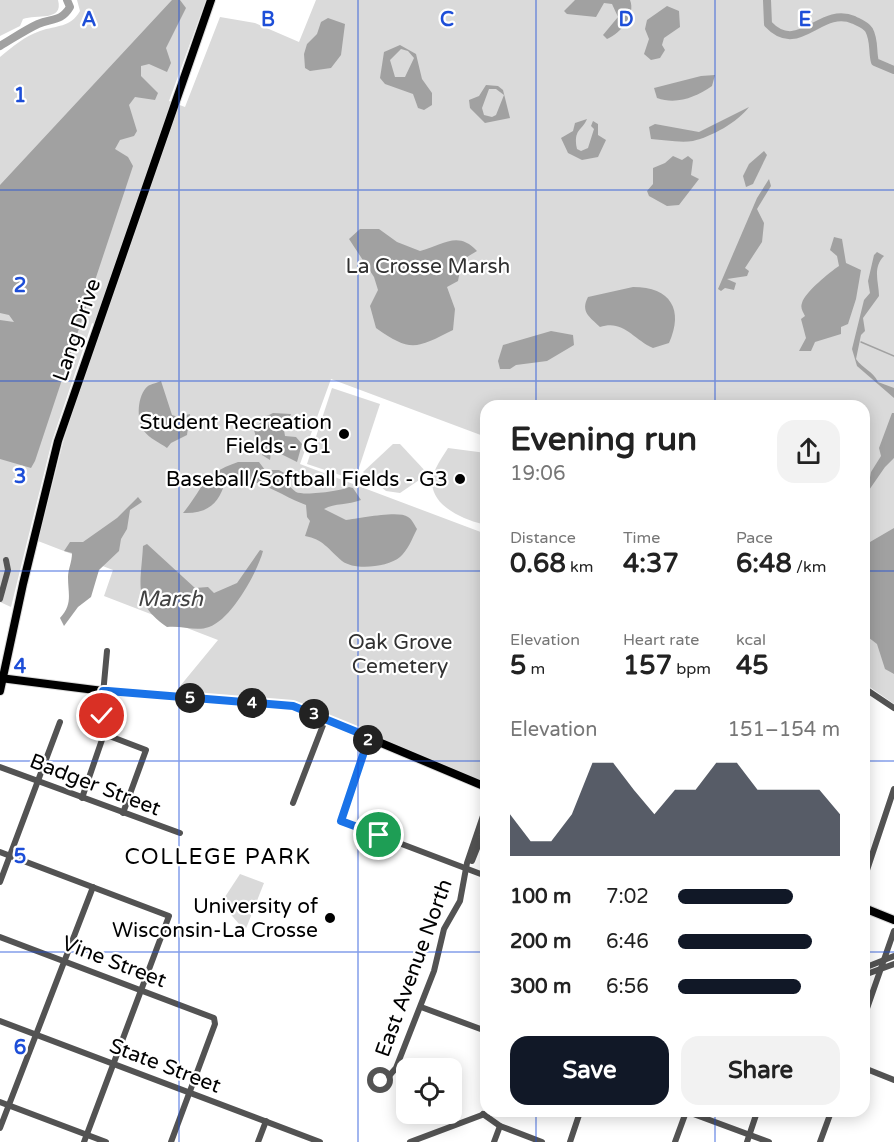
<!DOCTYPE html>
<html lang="en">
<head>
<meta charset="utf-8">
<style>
	:root { --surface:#fff; --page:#f2f2f2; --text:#222; --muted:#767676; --accent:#111827 }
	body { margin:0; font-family:"Varela Round",sans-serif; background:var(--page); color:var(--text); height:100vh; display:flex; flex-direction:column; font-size:22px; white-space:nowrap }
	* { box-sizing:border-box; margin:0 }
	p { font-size:20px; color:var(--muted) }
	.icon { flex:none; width:33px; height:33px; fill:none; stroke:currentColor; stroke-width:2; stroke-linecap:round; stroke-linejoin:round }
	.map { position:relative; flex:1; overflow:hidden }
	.side { position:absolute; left:480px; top:400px; width:390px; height:717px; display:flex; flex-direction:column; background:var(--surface); border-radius:18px; box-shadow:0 3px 15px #0003 }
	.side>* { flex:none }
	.controls { position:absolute; left:396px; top:1058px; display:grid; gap:12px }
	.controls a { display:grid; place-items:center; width:66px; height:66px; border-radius:12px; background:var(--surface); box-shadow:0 3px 15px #0003; font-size:30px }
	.pin { position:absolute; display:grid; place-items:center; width:51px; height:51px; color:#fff; margin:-26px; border:3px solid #fff; border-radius:50%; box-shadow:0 2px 6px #0007 }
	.km { position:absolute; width:30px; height:30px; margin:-15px; border-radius:50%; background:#222; color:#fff; font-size:16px; line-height:30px; text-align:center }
	.round { display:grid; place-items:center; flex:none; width:63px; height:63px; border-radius:18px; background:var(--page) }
	.headline { display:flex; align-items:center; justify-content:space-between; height:102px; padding:0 30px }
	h1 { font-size:33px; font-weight:700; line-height:45px }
	.stats { display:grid; grid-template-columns:repeat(3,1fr); gap:9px; height:102px; padding:6px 30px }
	.stats div { display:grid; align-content:center }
	.stats b { font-size:26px; font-weight:700 }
	.stats small { font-size:16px; font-weight:400 }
	.stats p { font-size:16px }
	.chart { height:168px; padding:12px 30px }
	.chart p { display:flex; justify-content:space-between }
	.chart svg { width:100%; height:108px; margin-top:6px; fill:var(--accent); opacity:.7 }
	.action { display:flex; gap:12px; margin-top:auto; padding:12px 30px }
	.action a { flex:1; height:69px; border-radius:18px; background:var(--accent); color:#fff; font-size:24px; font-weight:700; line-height:69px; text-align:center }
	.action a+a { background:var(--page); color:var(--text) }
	ul { padding:0 30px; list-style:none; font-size:20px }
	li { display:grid; grid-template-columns:96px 72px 1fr; align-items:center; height:45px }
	li i { height:15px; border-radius:8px; background:var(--accent) }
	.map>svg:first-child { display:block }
	.green { fill:#dadada }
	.water { fill:#a1a1a1; fill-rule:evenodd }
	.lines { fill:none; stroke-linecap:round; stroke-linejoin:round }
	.stream { stroke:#a1a1a1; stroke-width:1.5 }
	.river { stroke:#a1a1a1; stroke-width:8 }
	.major-casing { stroke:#dbdbdb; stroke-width:10 }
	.minor { stroke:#535353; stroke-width:6 }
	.major { stroke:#000; stroke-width:8 }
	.route-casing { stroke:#fff; stroke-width:12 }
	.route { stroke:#1a73e8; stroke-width:8 }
	.grid { fill:none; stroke:#1d4ed8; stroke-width:1.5; stroke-opacity:0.55 }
	.poi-dot { fill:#000; stroke:#fff; stroke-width:2 }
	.labels { text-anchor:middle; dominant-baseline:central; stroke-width:4.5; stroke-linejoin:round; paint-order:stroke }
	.park-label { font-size:21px; fill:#313131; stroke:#fff }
	.street-label { font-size:21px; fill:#000; stroke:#fff }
	.poi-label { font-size:21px; fill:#000; stroke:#fff; text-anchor:end }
	.water-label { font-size:22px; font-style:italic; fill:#424242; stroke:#fff }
	.neighbourhood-label { font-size:22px; letter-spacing:1.5px; fill:#000; stroke:#fff }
	.grid-label { font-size:20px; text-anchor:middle; font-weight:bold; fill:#1d4ed8; stroke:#fff; stroke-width:4.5; stroke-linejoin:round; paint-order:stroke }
</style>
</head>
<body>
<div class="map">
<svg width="894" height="1142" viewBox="0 0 894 1142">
	<rect width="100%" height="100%" fill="#fff"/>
	<g class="green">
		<path d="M0,0H58C64,22 36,14 23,19L20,26L0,36Z"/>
		<path d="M77,0H206L169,101L185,107L220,17L255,23L299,42L316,0H894V704L864,683V406H486V437L331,379L300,464L486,534V784L294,703L176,691L218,640L104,596L113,570L38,541L64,439L101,326L92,323L52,441L11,607L0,602V57C12,47 25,36 40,31C57,25 70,28 80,11Z"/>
		<path d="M332,388L380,404L355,480L307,464Z"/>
		<path d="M393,444H400L428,474L400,493L386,491L363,472Z"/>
		<path d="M448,448L486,453V519L482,524C458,518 420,500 436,468C439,461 444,455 448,448Z"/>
		<path d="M240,874L264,883L245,931L221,903Z"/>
	</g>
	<g class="water">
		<path d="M172,0H180L186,8L166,48L171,63L167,72L149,64L141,66V76L158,93L155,100L135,97L129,105L137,131L134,136L120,140L115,149L128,157L133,166L35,461L31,468L0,459V320L14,322L9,315L0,313V185Z"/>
		<path d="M575,0H630C636,15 621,33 607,39L603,35L618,17L612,4L604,3L596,17L567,14L564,11Z"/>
		<path d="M667,6L679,11L680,27L664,38L662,45L665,50L660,58L651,60L644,54L649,39L645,29L647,20Z"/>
		<path d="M328,18L345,24L341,55L331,68L310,71L305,68L304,54L307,44L317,34L321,22Z"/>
		<path d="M400,45L416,54L422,79L432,93V105L424,110L418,108L413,94L385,84L380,78L384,52ZM401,49L408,51L414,58L405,77H395L390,60Z"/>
		<path d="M715,75L712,86C696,97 677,105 657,98L654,88L701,76Z"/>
		<path d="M486,85L498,86L503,90L510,118L485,123L470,108L469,100L479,96ZM489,89H496L504,95L496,115L492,117L484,115L482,108Z"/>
		<path d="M749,107C738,122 711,137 693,141C680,143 664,140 651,139L649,127L655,124L699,132Z"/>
		<path d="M587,119C582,131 573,129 577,149L581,151L588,148L594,129L591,126L593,121L598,124V135L606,140L598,157L582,160L568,153L561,138L573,131L575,123Z"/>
		<path d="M764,151L767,155L753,184L746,187L743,176L749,164Z"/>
		<path d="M673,156L682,160L688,156L693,160L691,175L699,179L679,205L667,206L649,196L647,191L653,184V168L665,163Z"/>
		<path d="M769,179L771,186L757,209L764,223L762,242L745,268L749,271L747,276L727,279L736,283L734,290L725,288L721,291L718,289L757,198Z"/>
		<path d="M360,229H379L397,242L420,251C443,245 458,230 477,251L462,260L458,281L447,287L455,309L453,330C417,348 411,353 376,328L370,306L378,290L374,277L349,239Z"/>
		<path d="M834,237L842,239L846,263L861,270L856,299L848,324L841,327V334L815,342L811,351H799L806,338L801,319L805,316C803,312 800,308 802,303C805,292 830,272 839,266L837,256L830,250Z"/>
		<path d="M877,252L884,256C872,268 879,283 879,296L863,318L865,331L861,335L856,359C863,369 873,371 878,382L894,388V398L857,366L852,349L864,300L870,293L868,281L874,255Z"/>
		<path d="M633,287C671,287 684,310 669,343L653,348C633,339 623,319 600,327C590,317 580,312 588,297Z"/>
		<path d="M551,331L573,335L574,345L547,361L516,365L510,369H500L498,361L503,345Z"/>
		<path d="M161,381L172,415L178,417L190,414L187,435L171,443L167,448C160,443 149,438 144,431C136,420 137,395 148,386C151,384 157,383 161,381Z"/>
		<path d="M273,413L291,414L284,430L285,436L296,437L302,444L297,462L275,451L271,452L270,460L262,455L263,447L257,441L254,430L265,417Z"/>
		<path d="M892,413H894V458L885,467L867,493L871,472L881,456L879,448Z"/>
		<path d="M238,462H259L265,470H279L286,474L285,482C289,485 293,490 296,492C304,496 342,491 349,487L353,488L361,500C348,505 335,503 324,509L346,520C358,519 398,510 408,517C412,519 415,526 417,529C412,539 408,550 400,557C388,567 355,571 342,561C328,549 323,539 305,536L310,521L307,517L306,505C284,498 248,470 225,482C219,504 207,514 183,513C207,484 199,476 238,462Z"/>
		<path d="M138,497L142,502L130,510L127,529L121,539L119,551L99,570L91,597L78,607L64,626L60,618C73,604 68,594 68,577C68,569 72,562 72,553L64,551L70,542H83L117,518Z"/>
		<path d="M894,528V674L885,669L877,644L864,634V541L870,542Z"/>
		<path d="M147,544L195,588L208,587L214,593L237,583L260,550L263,551C257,573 231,620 209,627C196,632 181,625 167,627C132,603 141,584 143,546Z"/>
	</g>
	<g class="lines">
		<path class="stream" d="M861,342L894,356"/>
		<g class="river">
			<path d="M767,0L768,24C799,57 820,5 854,20C860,23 866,25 869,30C875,41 872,52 875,62L894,70"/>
			<path d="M0,46C12,39 25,30 38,24C52,18 61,22 70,7L67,0"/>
		</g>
		<g class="major-casing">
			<g id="major">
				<path d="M0,678L103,691L293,706L486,787"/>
				<path d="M0,691L23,584L58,441L211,0"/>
				<path d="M864,908L894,920"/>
			</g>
		</g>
		<g class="minor">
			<path d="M0,599L8,570L6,560"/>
			<path d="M864,688L894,708"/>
			<path d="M104,734L146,750L123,813"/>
			<path d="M369,737L341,821L486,876"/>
			<path d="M0,767L180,833"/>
			<path d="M82,798L105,731L102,705L107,651"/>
			<path d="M293,803L325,720"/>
			<path d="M0,852L169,916L84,1142"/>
			<path d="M472,861L486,826"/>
			<path d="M864,879L894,789"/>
			<path d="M0,882L60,722"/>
			<path d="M0,937L214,1018L215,1024L171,1142"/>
			<path d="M864,968L894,956"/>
			<path d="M864,975L894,964"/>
			<path d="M421,1007L486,1031"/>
			<path d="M864,1017L894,931"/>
			<path d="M0,1021L320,1142"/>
			<path d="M864,1068L894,1080"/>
			<circle cx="380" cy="1080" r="10"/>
			<path d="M389,1076L396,1068L434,971L444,929L460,901L467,863L486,807"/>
			<path d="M0,1102L106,1142"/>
			<path d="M688,1112L769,1142"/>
			<path d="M483,1114L500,1126L542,1142"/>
			<path d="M0,1128L93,887"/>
			<path d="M258,1142L266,1121"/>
			<path d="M410,1142L490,1112"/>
			<path d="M494,1142L500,1126"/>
			<path d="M570,1142L580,1112"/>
			<path d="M675,1142L686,1112"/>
			<path d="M747,1142L757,1112"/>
			<path d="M820,1142L831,1112"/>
		</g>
		<use href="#major" class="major"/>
	</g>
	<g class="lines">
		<g class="route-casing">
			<path id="route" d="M102,716L103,691H108L293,706L369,737L341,821L379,835"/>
		</g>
		<use href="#route" class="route"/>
	</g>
	<path class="grid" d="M179,0V1142M358,0V1142M536,0V406M715,0V406M0,190H894M0,381H894M0,571H486M864,571H894M0,761H486M864,761H894M0,952H486M864,952H894M536,1112V1142M715,1112V1142"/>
	<g class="poi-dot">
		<circle cx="344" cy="434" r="6"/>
		<circle cx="460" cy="479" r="6"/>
		<circle cx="330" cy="918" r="6"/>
	</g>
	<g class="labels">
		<g class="park-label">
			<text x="428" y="266">La Crosse Marsh</text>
			<text x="400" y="642">Oak Grove<tspan x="400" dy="24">Cemetery</tspan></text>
		</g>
		<g class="street-label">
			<text transform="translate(77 330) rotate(-71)">Lang Drive</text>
			<text transform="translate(95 785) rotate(21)">Badger Street</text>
			<text transform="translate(114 962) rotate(21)">Vine Street</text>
			<text transform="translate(414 968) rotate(-70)">East Avenue North</text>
			<text transform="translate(165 1066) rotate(21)">State Street</text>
		</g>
		<g class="poi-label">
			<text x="332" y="422">Student Recreation<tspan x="332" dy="24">Fields - G1</tspan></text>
			<text x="448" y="479">Baseball/Softball Fields - G3</text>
			<text x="318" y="906">University of<tspan x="318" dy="24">Wisconsin-La Crosse</tspan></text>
		</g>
		<g class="water-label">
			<text x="170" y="599">Marsh</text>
		</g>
		<g class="neighbourhood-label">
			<text x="218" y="857">COLLEGE PARK</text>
		</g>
	</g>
	<g class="grid-label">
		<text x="89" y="26">A</text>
		<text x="268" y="26">B</text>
		<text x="447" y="26">C</text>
		<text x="626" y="26">D</text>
		<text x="805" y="26">E</text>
		<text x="20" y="102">1</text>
		<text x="20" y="292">2</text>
		<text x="20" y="483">3</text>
		<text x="20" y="673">4</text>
		<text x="20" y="863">5</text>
		<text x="20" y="1054">6</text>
	</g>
</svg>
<div class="controls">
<a><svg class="icon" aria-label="locate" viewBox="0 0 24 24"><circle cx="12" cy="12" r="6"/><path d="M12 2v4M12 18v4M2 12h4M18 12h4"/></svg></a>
</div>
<div class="pin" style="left:379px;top:835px;background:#1e9e55"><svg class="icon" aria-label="arrive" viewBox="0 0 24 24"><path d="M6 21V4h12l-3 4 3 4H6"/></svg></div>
<div class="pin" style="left:102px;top:716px;background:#d93025"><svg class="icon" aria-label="check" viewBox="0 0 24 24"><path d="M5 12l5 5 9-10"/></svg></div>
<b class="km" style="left:368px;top:740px">2</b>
<b class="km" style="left:314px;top:714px">3</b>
<b class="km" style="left:252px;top:703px">4</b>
<b class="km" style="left:190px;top:698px">5</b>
<section class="side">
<div class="headline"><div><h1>Evening run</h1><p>19:06</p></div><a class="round"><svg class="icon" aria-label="share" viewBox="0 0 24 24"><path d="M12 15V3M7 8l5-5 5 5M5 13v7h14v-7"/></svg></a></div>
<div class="stats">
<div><p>Distance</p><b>0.68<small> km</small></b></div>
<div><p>Time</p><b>4:37</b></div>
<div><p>Pace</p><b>6:48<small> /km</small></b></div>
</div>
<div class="stats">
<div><p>Elevation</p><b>5<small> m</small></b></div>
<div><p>Heart rate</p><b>157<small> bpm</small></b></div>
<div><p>kcal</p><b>45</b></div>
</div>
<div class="chart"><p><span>Elevation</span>151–154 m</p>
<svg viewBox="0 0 160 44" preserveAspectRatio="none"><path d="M0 44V27L10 38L20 38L30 27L40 6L50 6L60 17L70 27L80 17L90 17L100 6L110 6L120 17L130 17L140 17L150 17L160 27V44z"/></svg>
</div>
<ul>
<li><b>100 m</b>7:02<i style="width:71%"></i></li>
<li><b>200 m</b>6:46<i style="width:83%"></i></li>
<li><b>300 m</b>6:56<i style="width:76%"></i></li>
</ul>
<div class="action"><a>Save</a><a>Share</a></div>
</section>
</div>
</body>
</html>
